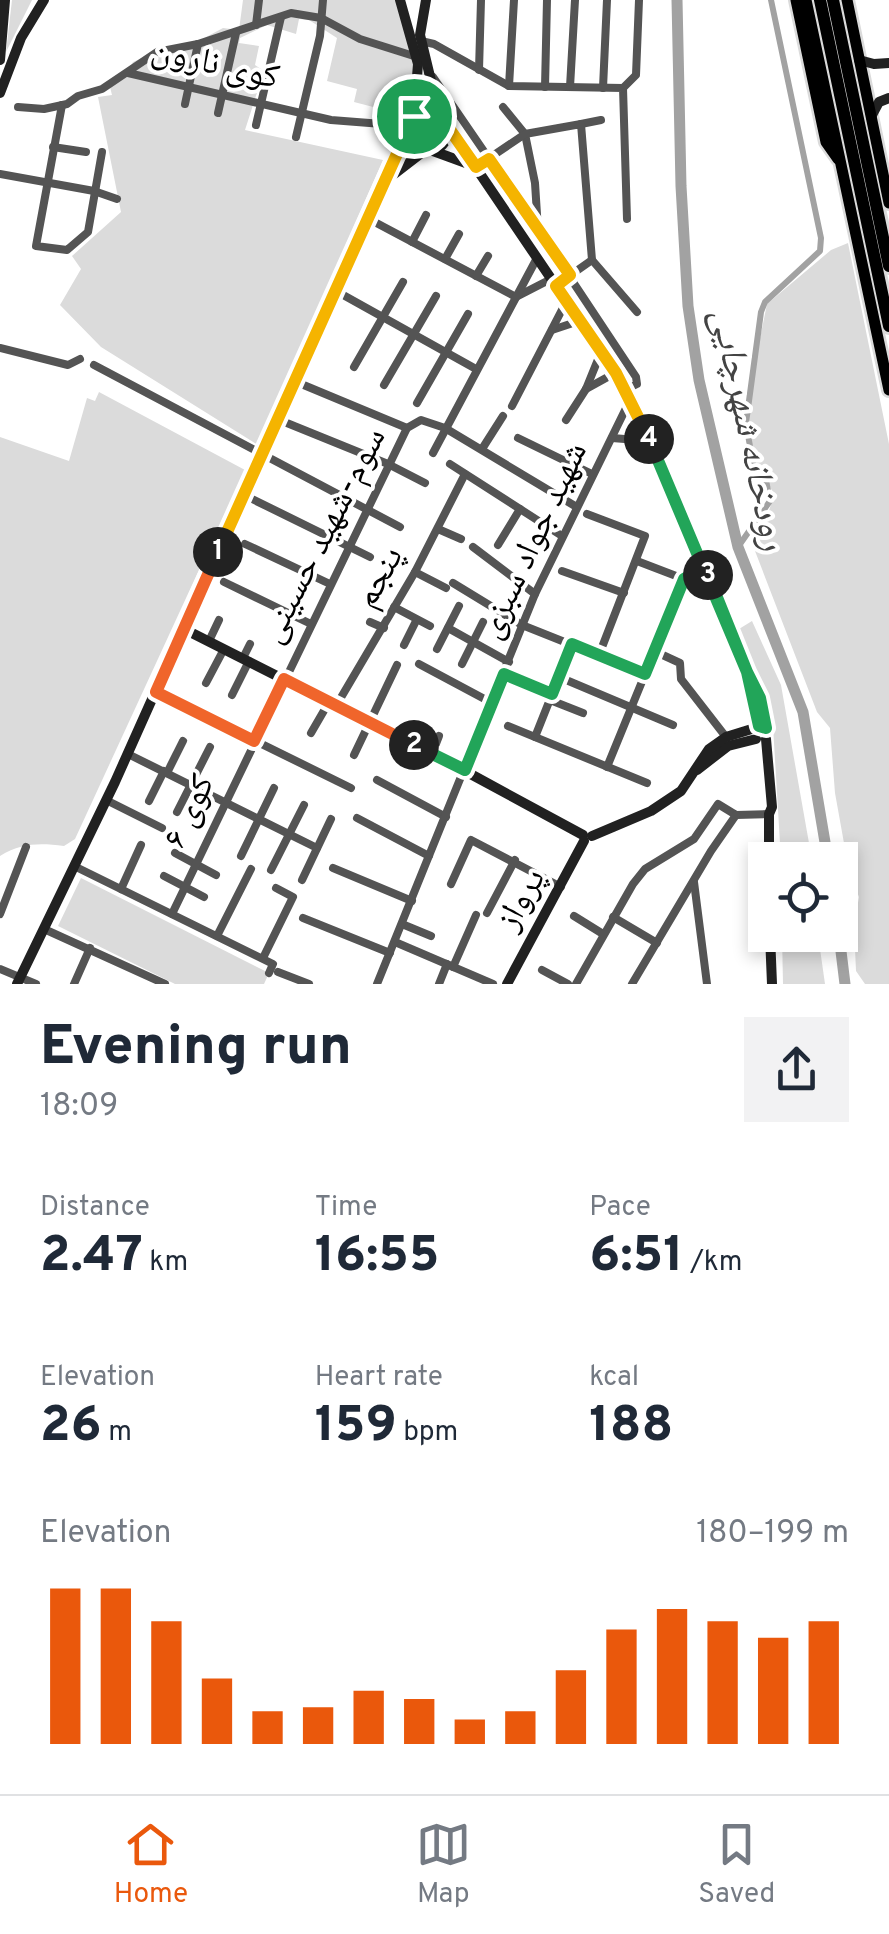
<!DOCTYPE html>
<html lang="en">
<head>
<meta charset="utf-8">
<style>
	:root { --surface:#fff; --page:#f2f2f3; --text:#1f2937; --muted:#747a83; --line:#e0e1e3; --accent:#ea580c }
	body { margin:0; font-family:Overpass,"Noto Naskh Arabic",sans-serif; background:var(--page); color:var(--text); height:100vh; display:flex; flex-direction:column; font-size:38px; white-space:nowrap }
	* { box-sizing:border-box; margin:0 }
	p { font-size:32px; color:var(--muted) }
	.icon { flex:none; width:55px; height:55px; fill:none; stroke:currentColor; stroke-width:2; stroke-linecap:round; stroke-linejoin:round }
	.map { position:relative; height:984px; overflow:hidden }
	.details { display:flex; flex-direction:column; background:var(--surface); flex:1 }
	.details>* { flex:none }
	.controls { position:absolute; left:748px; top:842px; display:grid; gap:20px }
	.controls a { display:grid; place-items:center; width:110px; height:110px; border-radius:0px; background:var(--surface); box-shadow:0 5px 15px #0003; font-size:50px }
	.pin { position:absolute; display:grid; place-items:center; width:85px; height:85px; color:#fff; margin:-42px; border:5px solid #fff; border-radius:50%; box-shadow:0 2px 10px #0007 }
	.km { position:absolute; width:50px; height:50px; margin:-25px; border-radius:50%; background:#222; color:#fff; font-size:28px; line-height:50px; text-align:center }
	.round { display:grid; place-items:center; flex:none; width:105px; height:105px; border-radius:0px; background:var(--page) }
	.head { display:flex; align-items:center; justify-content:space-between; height:170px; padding:0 40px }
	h1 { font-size:55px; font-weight:800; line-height:75px }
	.figures { display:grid; grid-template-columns:repeat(3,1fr); gap:15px; height:170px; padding:10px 40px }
	.figures div { display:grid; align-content:center }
	.figures b { font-size:50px; font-weight:800 }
	.figures small { font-size:28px; font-weight:400 }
	.figures p { font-size:28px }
	.chart { height:280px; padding:20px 40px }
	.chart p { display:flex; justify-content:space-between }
	.chart svg { width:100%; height:180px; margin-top:10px; stroke:var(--accent); stroke-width:6 }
	.menu { display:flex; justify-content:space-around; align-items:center; height:140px; border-top:2px solid var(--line); background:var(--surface); font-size:28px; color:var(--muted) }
	.menu a { display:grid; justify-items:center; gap:5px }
	.menu .on { color:var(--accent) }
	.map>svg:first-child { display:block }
	.green { fill:#dbdbdb }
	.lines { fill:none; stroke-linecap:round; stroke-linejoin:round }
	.canal { stroke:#a2a2a2; stroke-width:6 }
	.river { stroke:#a2a2a2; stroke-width:11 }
	.primary-casing { stroke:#dbdbdb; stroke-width:16 }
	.highway-casing { stroke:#dbdbdb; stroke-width:18 }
	.street { stroke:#545454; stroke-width:8 }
	.secondary { stroke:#212121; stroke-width:10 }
	.primary { stroke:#000; stroke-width:11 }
	.highway { stroke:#000; stroke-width:12 }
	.split-1-casing { stroke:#fff; stroke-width:20 }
	.split-2-casing { stroke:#fff; stroke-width:20 }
	.split-3-casing { stroke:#fff; stroke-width:20 }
	.split-4-casing { stroke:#fff; stroke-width:20 }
	.split-5-casing { stroke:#fff; stroke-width:20 }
	.split-1 { stroke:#f5b400; stroke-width:12 }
	.split-2 { stroke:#f0652b; stroke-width:12 }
	.split-3 { stroke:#22a559; stroke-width:12 }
	.split-4 { stroke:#22a559; stroke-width:12 }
	.split-5 { stroke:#f5b400; stroke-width:12 }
	.labels { text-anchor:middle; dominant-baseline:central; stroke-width:8; stroke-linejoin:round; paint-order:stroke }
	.street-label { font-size:35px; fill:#000; stroke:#fff }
	.water-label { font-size:38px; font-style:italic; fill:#434343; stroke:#fff }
</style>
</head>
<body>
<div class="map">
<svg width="889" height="984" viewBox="0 0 889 984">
	<rect width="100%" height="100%" fill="#fff"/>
	<g class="green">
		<path d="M12,0H32L6,52Z"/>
		<path d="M243,0H396C403,11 413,23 415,35C420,58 414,94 404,115L354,102L357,89L327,81L337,38L309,20L299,19L296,34L267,25L240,38L239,43L259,46L255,65L264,71L245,130L383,160L258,445L101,347L60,305L81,269L72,256L121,212L98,97L112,95L110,87L122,79L133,62L158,51L195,43L223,28L239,30Z"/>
		<path d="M848,243L889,444V984H865L856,971L854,926L859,897L849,871L835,793L830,728L817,712L755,551L774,496C769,480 756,470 752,454C743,407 758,350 767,304L831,250Z"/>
		<path d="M99,392L245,470L75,839L64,846C39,843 22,843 0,856V437L69,461L87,398L95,401Z"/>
		<path d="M752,621L781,685L812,860H781L773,726L762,686L739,629Z"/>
		<path d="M81,878L269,973L264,984H175L58,926Z"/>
		<path d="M782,935H818L825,984H783Z"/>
	</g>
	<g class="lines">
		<path class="canal" d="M738,547L770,501L766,480L753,464L746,423L761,312L765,302L820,251L821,238L771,0"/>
		<g class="river">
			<path d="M677,0L681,186L688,306L699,380L738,547L803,712L828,860"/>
			<path d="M839,935L845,984"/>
		</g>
		<g class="primary-casing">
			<g id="primary">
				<path d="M796,0L826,142L838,159"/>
				<path d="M806,0L889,390"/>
				<path d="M847,0L889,203"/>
			</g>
		</g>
		<g class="highway-casing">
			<g id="highway">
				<path d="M820,0L889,326"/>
				<path d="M833,0L889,266"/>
			</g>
		</g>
		<g class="street">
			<path d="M256,25L259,0"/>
			<path d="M421,41L434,44L509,86L623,88L627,219"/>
			<path d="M479,70L481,0"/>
			<path d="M128,73L331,120L408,126"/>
			<path d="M433,77L538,230"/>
			<path d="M509,86L514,0"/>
			<path d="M545,87L547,0"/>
			<path d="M570,87L575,0"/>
			<path d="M603,88L607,0"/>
			<path d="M623,88L636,75L639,0"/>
			<path d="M185,104L198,44"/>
			<path d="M62,105L36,246L67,250L88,232L102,152"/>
			<path d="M18,107L44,109L67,104L78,96L102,89L157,52L198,44L291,13L321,18L360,39L417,57"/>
			<path d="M503,107L525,134L535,183L538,230L570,275"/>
			<path d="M218,113L236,33"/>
			<path d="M581,124L601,120"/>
			<path d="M256,125L281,17"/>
			<path d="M296,137L320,36L323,0"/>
			<path d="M53,147L86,152"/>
			<path d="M476,167L525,134L581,124L592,260L637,312"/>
			<path d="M0,174L94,191L117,199"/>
			<path d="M367,218L516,297"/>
			<path d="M412,242L426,215"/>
			<path d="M445,259L459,234"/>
			<path d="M476,276L488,256"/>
			<path d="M569,276L636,377L637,384L625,390"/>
			<path d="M555,286L592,260"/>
			<path d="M336,291L476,369"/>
			<path d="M516,297L551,279"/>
			<path d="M552,330L579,321"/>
			<path d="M0,348L68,365L80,359"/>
			<path d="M94,365L400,527"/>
			<path d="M354,367L403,282"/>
			<path d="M294,381L407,428"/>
			<path d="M384,385L436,296"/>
			<path d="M586,389L615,373"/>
			<path d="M417,403L468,314"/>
			<path d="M512,406L566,302"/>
			<path d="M277,419L388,464L425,483"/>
			<path d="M566,420L586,389L601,352"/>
			<path d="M518,438L592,474"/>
			<path d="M612,438L650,441"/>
			<path d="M482,449L503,416"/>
			<path d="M433,453L537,258"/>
			<path d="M450,464L562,536"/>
			<path d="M244,495L370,557"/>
			<path d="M587,514L645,536L599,655"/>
			<path d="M438,529L461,539"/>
			<path d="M245,544L330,584"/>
			<path d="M498,545L520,509"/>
			<path d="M473,547L535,594"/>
			<path d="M637,561L684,579L705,567"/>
			<path d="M562,571L624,593"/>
			<path d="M415,572L446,588"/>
			<path d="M224,582L311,624"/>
			<path d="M453,583L522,625L645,674"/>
			<path d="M394,607L430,626"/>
			<path d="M370,622L384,628"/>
			<path d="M448,628L509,662"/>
			<path d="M209,641L219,620"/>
			<path d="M404,645L416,621"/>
			<path d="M437,649L459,606"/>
			<path d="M654,651L680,663L681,679L726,737"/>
			<path d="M243,658L250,644"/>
			<path d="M419,664L492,703"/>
			<path d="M462,664L483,622"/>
			<path d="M504,675L552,693"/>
			<path d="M559,677L673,725"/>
			<path d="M206,683L224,649"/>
			<path d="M156,692L351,788"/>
			<path d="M232,695L249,661"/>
			<path d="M550,700L583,713"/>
			<path d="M336,706L415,572L465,474"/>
			<path d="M508,726L647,783"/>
			<path d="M311,733L329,702"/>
			<path d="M535,737L572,644"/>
			<path d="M128,754L317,848"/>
			<path d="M432,754L439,736"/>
			<path d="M354,755L397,665"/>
			<path d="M607,767L684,579"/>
			<path d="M167,773L183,741"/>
			<path d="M377,780L446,817"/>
			<path d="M106,800L162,828"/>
			<path d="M149,801L164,771"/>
			<path d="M177,812L210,747"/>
			<path d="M357,818L429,856"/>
			<path d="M175,853L216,875"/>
			<path d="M241,856L274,788"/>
			<path d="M74,866L273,964L269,973"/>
			<path d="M333,868L412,901"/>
			<path d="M271,870L304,805"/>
			<path d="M164,876L204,897"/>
			<path d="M302,880L331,819"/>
			<path d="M694,882L707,984"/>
			<path d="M451,884L471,840L561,887"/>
			<path d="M121,889L141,845"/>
			<path d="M487,913L515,860"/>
			<path d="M0,914L26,847"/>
			<path d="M172,914L407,428L421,420L445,428L575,506"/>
			<path d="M574,916L603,934"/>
			<path d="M613,917L657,943"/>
			<path d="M303,918L390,953"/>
			<path d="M402,924L431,936"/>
			<path d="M44,929L165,984"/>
			<path d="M217,936L251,869"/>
			<path d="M395,942L493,984"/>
			<path d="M263,958L293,897L276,888"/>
			<path d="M453,967L476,915"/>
			<path d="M0,969L36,984"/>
			<path d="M542,970L568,984"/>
			<path d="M278,972L309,984"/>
			<path d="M74,984L90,948"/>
			<path d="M377,984L535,594L630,400"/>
			<path d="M439,984L447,964"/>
			<path d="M576,984L633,884L645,869L694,839L718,804L736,815L769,814"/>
			<path d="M632,984L711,851L736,815"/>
		</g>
		<g class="secondary">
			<path d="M400,0L418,64L414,116"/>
			<path d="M426,0L420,35L439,114"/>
			<path d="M0,60L5,0"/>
			<path d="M859,60L874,64L889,63"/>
			<path d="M0,93L21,38L44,0"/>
			<circle cx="428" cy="131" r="20"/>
			<path d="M871,117L879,102L889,98"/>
			<path d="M447,125L615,373L630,400L705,567L747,672L760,699L766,728"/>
			<path d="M433,151L474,166"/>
			<path d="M389,178L424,151"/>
			<path d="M184,629L465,771L583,835"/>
			<path d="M766,739L772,807L769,814V860"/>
			<path d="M697,770L728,746L756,739"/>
			<path d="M592,836L651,811L681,791L709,749L726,737L755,728"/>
			<path d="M770,935L772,984"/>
			<path d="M17,984L115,782L367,218L408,136"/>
			<path d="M507,984L584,841"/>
		</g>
		<use href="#primary" class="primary"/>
		<use href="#highway" class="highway"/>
	</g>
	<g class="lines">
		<g class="split-1-casing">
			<path id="split-1" d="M218,552L414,116"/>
		</g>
		<g class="split-2-casing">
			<path id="split-2" d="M218,552L156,692L254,741L284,679L414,745"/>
		</g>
		<g class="split-3-casing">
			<path id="split-3" d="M414,745L465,770L504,674L552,694L572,644L645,674L684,579L705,567L708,575"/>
		</g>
		<g class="split-4-casing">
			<path id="split-4" d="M649,439L747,672L759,726L766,728L760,698L747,672L708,575"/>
		</g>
		<g class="split-5-casing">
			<path id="split-5" d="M414,116L424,111L439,114L476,167L489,159L570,275L556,286L616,373L649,439"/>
		</g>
		<use href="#split-1" class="split-1"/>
		<use href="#split-2" class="split-2"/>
		<use href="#split-3" class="split-3"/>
		<use href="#split-4" class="split-4"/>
		<use href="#split-5" class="split-5"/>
	</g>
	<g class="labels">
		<g class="street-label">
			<text transform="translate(215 65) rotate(13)">کوی نارون</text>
			<text transform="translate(324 536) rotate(-63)">سوم-شهید حسینی</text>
			<text transform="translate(534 541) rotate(-65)">شهید جواد سبزی</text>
			<text transform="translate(380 578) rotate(-61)">پنجم</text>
			<text transform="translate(190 812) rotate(-65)">کوی ۶</text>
			<text transform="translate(522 900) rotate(-61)">پرواز</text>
		</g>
		<g class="water-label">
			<text transform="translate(747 430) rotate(78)">رودخانه شهرچایی</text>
		</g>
	</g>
</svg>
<div class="controls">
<a><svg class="icon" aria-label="locate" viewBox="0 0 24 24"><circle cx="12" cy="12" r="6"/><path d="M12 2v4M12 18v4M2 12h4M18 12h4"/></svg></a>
</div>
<div class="pin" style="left:414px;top:116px;background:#1e9e55"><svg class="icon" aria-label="arrive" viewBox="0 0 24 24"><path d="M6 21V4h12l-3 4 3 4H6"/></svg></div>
<b class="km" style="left:218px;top:552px">1</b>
<b class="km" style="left:414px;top:745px">2</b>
<b class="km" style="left:708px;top:575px">3</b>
<b class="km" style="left:649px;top:439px">4</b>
</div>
<section class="details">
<div class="head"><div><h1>Evening run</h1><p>18:09</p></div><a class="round"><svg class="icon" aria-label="share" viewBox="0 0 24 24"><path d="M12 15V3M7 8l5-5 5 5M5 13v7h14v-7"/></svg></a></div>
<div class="figures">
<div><p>Distance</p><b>2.47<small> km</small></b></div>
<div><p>Time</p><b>16:55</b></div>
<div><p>Pace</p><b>6:51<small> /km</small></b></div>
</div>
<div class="figures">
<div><p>Elevation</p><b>26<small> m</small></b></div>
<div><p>Heart rate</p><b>159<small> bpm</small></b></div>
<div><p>kcal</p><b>188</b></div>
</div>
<div class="chart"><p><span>Elevation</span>180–199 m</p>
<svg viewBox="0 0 160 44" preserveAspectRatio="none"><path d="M5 44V6M15 44V6M25 44V14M35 44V28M45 44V36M55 44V35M65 44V31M75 44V33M85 44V38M95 44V36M105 44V26M115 44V16M125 44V11M135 44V14M145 44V18M155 44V14"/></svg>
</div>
</section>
<nav class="menu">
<a class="on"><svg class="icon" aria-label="home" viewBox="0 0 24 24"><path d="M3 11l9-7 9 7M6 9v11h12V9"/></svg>Home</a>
<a><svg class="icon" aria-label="map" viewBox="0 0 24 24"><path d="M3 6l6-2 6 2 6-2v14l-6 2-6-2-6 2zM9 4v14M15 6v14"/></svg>Map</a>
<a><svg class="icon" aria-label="saved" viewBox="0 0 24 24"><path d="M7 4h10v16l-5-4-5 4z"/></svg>Saved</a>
</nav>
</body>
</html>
